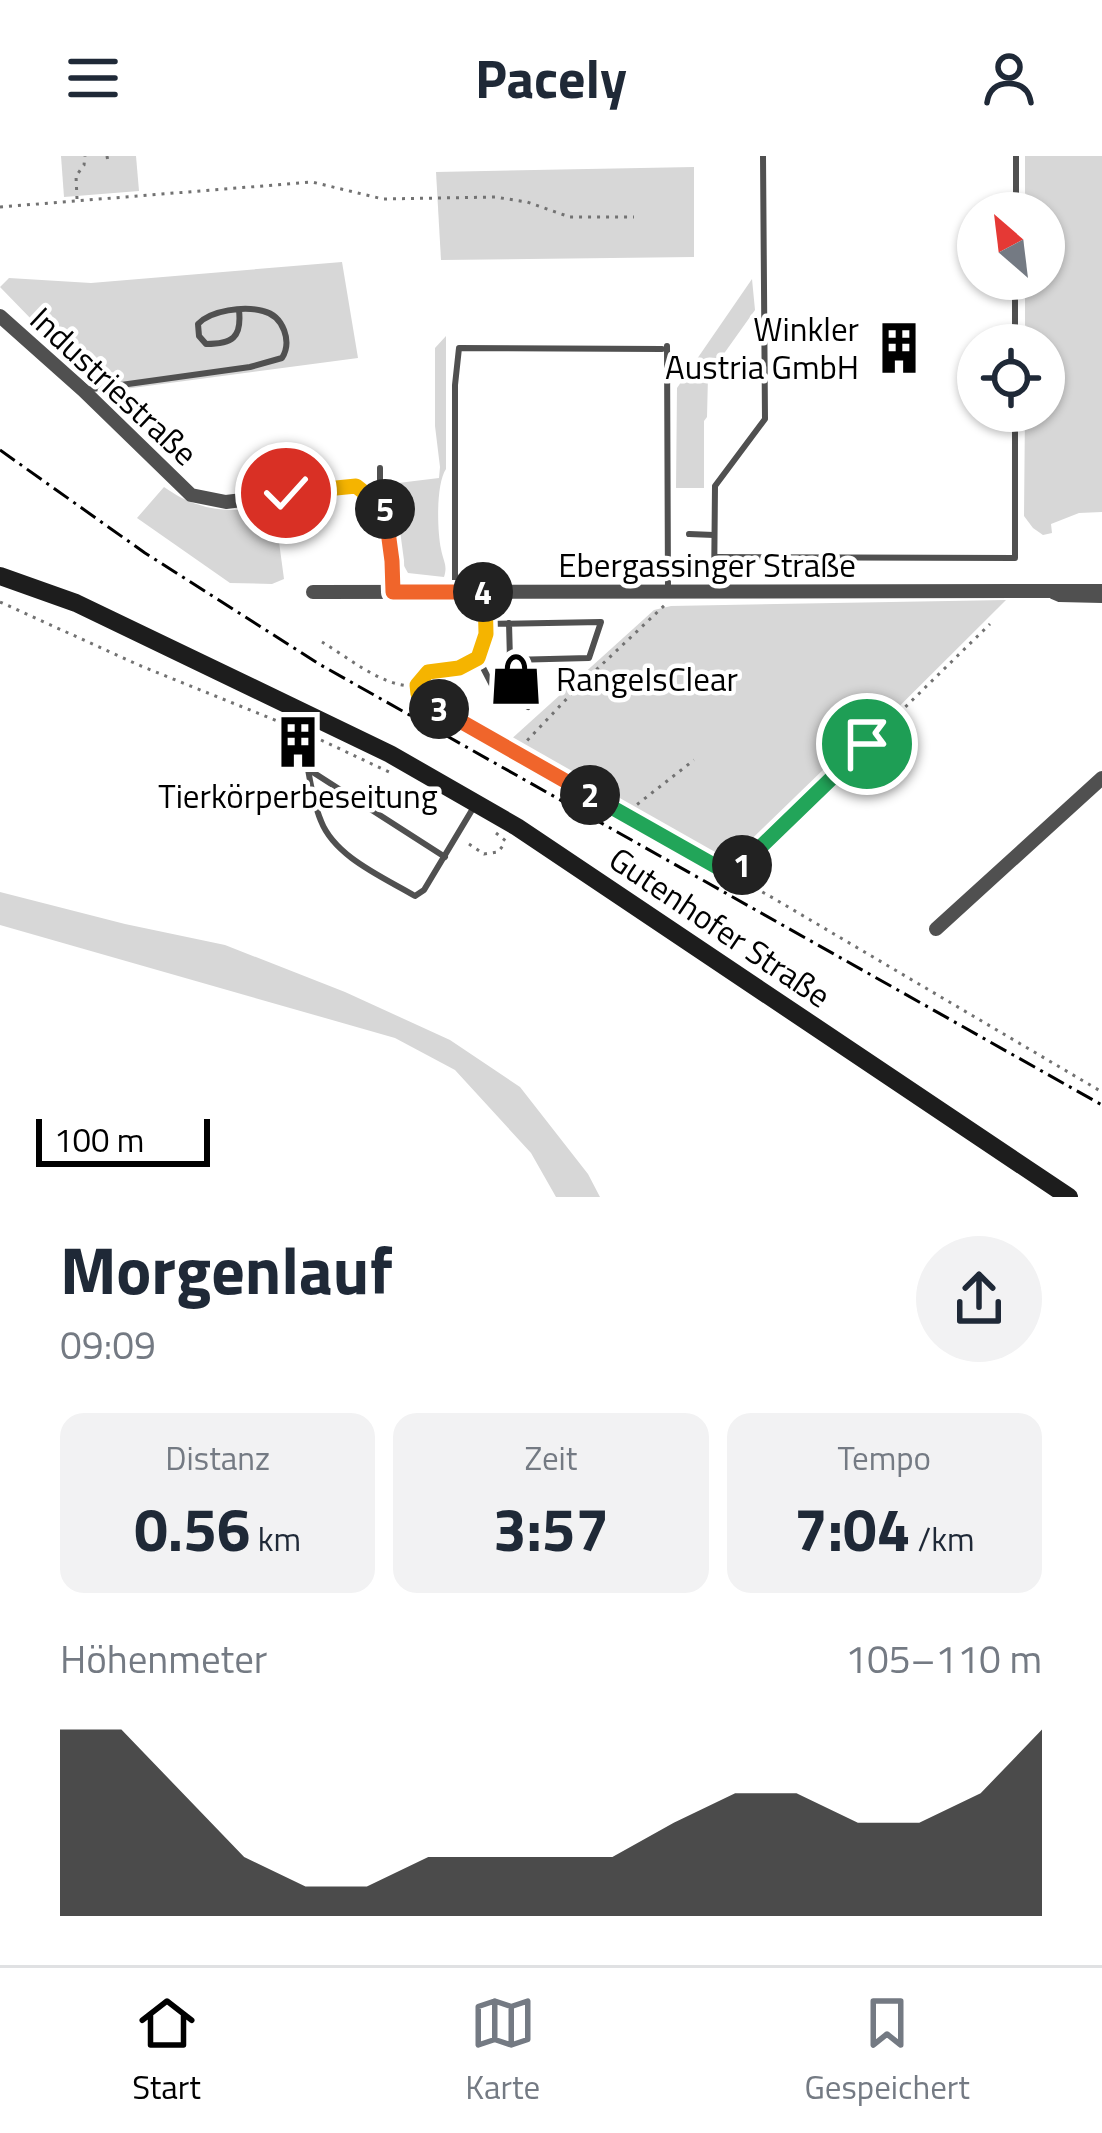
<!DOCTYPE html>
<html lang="de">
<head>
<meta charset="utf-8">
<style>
	:root { --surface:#fff; --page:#f2f2f3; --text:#1f2937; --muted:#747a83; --line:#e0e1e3; --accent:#000 }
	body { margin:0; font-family:"Titillium Web",sans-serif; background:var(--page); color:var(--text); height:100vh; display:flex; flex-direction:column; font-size:45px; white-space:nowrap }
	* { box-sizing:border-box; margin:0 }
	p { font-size:39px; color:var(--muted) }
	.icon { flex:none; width:66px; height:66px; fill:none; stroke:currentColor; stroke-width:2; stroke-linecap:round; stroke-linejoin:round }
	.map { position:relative; height:1041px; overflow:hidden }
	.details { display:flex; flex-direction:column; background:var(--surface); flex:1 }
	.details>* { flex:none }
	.needle { width:78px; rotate:332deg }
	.fabs { position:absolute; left:957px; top:36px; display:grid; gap:24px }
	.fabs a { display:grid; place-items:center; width:108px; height:108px; border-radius:50%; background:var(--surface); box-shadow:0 3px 9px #0004; font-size:60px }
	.scale { position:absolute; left:36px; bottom:30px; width:174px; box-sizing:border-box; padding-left:12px; border:6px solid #000; border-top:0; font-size:33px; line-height:42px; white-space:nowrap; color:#000; -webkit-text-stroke:9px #fff; paint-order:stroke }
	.pin { position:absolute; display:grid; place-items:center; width:102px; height:102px; color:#fff; margin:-51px; border:6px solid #fff; border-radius:50%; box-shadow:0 3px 12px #0007 }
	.km { position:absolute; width:60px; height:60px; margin:-30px; border-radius:50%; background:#222; color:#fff; font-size:33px; line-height:60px; text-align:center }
	.round { display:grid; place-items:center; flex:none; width:126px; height:126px; border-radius:63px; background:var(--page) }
	.overview { display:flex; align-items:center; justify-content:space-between; height:204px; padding:0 60px }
	h1 { font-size:66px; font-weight:700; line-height:90px }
	.figures { display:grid; grid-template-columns:repeat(3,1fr); gap:18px; height:204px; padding:12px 60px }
	.figures div { display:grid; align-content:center; border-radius:24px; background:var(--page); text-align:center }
	.figures b { font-size:60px; font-weight:700 }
	.figures small { font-size:33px; font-weight:400 }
	.figures p { font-size:33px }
	.chart { height:336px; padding:24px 60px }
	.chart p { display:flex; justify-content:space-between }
	.chart svg { width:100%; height:216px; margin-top:12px; fill:var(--accent); opacity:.7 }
	header { display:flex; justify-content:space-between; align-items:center; height:156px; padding:0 60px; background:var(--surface); font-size:54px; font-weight:700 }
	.dock { display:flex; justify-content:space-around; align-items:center; height:168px; border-top:3px solid var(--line); background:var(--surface); font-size:33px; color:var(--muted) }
	.dock a { display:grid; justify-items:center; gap:6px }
	.dock .selected { color:var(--accent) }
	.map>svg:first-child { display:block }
	.green { fill:#d7d7d7 }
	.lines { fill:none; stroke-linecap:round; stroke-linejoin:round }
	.path { stroke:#727272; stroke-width:3; stroke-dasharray:3 6; stroke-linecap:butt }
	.lane { stroke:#505050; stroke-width:6 }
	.street { stroke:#505050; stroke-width:14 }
	.secondary { stroke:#1d1d1d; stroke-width:18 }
	.rail { stroke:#000; stroke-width:3; stroke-dasharray:18 6 3 6; stroke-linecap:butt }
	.split-1-casing { stroke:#fff; stroke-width:24 }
	.split-2-casing { stroke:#fff; stroke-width:24 }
	.split-3-casing { stroke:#fff; stroke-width:24 }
	.split-4-casing { stroke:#fff; stroke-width:24 }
	.split-5-casing { stroke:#fff; stroke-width:24 }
	.split-6-casing { stroke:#fff; stroke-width:24 }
	.split-1 { stroke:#22a559; stroke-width:15 }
	.split-2 { stroke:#22a559; stroke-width:15 }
	.split-3 { stroke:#f0652b; stroke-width:15 }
	.split-4 { stroke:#f5b400; stroke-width:15 }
	.split-5 { stroke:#f0652b; stroke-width:15 }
	.split-6 { stroke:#f5b400; stroke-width:15 }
	.labels { text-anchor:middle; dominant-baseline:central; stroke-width:9; stroke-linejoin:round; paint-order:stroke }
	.poi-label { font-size:33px; fill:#000; stroke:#fff; text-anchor:end }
	.street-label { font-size:33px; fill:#000; stroke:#fff }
</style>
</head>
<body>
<header><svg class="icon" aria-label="menu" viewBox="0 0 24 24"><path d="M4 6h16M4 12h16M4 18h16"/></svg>Pacely<svg class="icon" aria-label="person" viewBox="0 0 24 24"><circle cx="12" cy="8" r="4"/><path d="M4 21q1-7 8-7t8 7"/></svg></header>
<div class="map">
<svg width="1102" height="1041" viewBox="0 0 1102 1041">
	<rect width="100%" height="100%" fill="#fff"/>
	<g class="green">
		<path d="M61,0H136L139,35L64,41Z"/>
		<path d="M1025,0H1102V356L1079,357L1051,368L1052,377L1043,379L1033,372L1024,360L1025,255H1044V189H1025V123H1044V57H1025Z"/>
		<path d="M694,11V101L441,104L436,16Z"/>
		<path d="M342,106L358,202L102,236L0,131L9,122L91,127Z"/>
		<path d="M752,123L755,154L708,220L707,261L704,265V332H676L677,232Z"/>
		<path d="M446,180V313C436,328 437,373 441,393C443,405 448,409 444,421L408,417L399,401L390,328L439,322L440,311L435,270V192Z"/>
		<path d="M164,331C205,360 236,355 283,351L285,369L277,371L284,423L272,428L230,427L137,362Z"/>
		<path d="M1006,444L741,708L723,712L507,587L654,454L671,450Z"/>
		<path d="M0,736L125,768L225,789L345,836L450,884L520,931L588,1018L600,1041H556L531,997L455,914L395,882L0,769Z"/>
	</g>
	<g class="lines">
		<g class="path">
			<path d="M107,0L108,6"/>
			<path d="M77,43L76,20L84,9L85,0"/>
			<path d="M0,51L312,26L383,43L495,41L527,46L570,61H634"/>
			<path d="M0,446L141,510L302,575"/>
			<path d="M322,486C349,502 379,528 410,530"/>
			<path d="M321,584L389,616"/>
			<path d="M521,591L576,533L668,446"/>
			<path d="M630,654L694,604"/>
			<path d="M629,661L773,742L1102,936"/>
			<path d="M496,677L507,686"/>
			<path d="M469,688L484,698L498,696L505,687"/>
			<path d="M728,715L744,709L990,468"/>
		</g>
		<g class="lane">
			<path d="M1016,57V0"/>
			<path d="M1015,189V123"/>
			<path d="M667,190L668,433"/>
			<path d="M85,234L250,211L282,202C292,186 284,160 263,155C244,150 211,154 198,168L199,180L206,188C232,188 242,182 239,154"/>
			<path d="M373,338L380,325V312"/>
			<path d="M689,378L714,379"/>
			<path d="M716,401L1015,402V255"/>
			<path d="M455,435V229L459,192L662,193"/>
			<path d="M714,435L715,330L765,263L763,0"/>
			<path d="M486,440V478L478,502L459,512L427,516L417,529L418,538L428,547L623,657"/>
			<path d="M1052,440L1059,443L1102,444"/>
			<path d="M487,468L601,466L589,502L510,504L509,467"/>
			<path d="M478,502L493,531L528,551"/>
			<path d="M318,567L306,593V600C309,621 313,646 321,665C335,701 383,721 415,740L424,734L475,649"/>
			<path d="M311,615L445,701"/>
		</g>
		<g class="street">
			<path d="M0,160L83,234L191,339L226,346L356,330L386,353L393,436"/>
			<path d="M313,436L1102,435"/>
			<path d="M936,773L1102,622"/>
		</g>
		<path class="secondary" d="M0,420L76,447L390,598L517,671L1069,1041"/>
		<path class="rail" d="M0,294L145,397L319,508L1102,949"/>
	</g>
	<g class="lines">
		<g class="split-1-casing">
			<path id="split-1" d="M742,709L867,588"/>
		</g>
		<g class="split-2-casing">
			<path id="split-2" d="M590,639L726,716L742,709"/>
		</g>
		<g class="split-3-casing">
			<path id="split-3" d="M439,553L590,639"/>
		</g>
		<g class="split-4-casing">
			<path id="split-4" d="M439,553L418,538L417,529L428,516L459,512L478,502L486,478L485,436H483"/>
		</g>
		<g class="split-5-casing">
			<path id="split-5" d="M385,353L392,405L393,436H483"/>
		</g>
		<g class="split-6-casing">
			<path id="split-6" d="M286,337L356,330L385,353"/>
		</g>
		<use href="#split-1" class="split-1"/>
		<use href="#split-2" class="split-2"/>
		<use href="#split-3" class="split-3"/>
		<use href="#split-4" class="split-4"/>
		<use href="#split-5" class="split-5"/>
		<use href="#split-6" class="split-6"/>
	</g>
	<defs>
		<g id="building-bare" transform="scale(4.14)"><path d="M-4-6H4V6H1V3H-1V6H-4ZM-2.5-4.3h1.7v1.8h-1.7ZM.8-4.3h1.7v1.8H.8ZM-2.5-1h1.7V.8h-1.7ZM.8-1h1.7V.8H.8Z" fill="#000" stroke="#fff" stroke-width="2.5" paint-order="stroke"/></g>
		<g id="shop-bare" transform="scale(4.14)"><path d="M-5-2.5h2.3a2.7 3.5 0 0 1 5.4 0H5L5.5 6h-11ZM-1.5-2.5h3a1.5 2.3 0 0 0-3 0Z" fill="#000" stroke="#fff" stroke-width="2.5" paint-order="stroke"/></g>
	</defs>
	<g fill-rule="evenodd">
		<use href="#building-bare" x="899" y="192"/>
		<use href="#shop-bare" x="516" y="523"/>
		<use href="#building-bare" x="298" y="586"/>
	</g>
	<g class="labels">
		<g class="poi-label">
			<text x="859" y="173">Winkler<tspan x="859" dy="38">Austria GmbH</tspan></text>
			<text x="556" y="523" text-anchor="start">RangeIsClear</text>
			<text x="298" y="640" text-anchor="middle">Tierkörperbeseitung</text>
		</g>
		<g class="street-label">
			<text transform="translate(114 230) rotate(43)">Industriestraße</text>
			<text x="707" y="409">Ebergassinger Straße</text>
			<text transform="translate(720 771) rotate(34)">Gutenhofer Straße</text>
		</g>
	</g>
</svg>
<div class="fabs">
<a><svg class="needle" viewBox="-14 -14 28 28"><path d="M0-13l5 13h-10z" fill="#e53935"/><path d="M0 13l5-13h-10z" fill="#747a83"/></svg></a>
<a><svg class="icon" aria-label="locate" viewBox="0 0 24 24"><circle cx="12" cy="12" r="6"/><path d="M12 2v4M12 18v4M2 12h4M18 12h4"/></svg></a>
</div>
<div class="scale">100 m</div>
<div class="pin" style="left:867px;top:588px;background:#1e9e55"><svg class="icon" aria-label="arrive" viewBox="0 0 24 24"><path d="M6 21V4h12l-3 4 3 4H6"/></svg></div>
<div class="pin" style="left:286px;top:337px;background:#d93025"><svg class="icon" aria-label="check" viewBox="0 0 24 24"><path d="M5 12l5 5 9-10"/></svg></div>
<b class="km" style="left:742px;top:709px">1</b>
<b class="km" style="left:590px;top:639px">2</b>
<b class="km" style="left:439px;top:553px">3</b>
<b class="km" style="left:483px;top:436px">4</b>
<b class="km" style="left:385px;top:353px">5</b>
</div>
<section class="details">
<div class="overview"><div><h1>Morgenlauf</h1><p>09:09</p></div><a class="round"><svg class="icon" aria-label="share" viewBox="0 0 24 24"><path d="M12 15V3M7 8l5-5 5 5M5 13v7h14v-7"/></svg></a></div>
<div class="figures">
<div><p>Distanz</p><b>0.56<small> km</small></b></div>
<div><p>Zeit</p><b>3:57</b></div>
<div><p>Tempo</p><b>7:04<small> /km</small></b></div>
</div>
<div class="chart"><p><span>Höhenmeter</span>105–110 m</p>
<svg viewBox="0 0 160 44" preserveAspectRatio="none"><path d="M0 44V6L10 6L20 19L30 32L40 38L50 38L60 32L70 32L80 32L90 32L100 25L110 19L120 19L130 25L140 25L150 19L160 6V44z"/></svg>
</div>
</section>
<nav class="dock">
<a class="selected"><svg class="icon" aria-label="home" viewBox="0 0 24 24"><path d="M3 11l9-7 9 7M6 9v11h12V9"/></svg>Start</a>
<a><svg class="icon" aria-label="map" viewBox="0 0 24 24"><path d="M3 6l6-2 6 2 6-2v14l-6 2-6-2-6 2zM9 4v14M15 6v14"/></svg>Karte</a>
<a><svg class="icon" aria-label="saved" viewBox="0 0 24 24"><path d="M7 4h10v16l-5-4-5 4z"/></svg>Gespeichert</a>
</nav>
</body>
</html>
